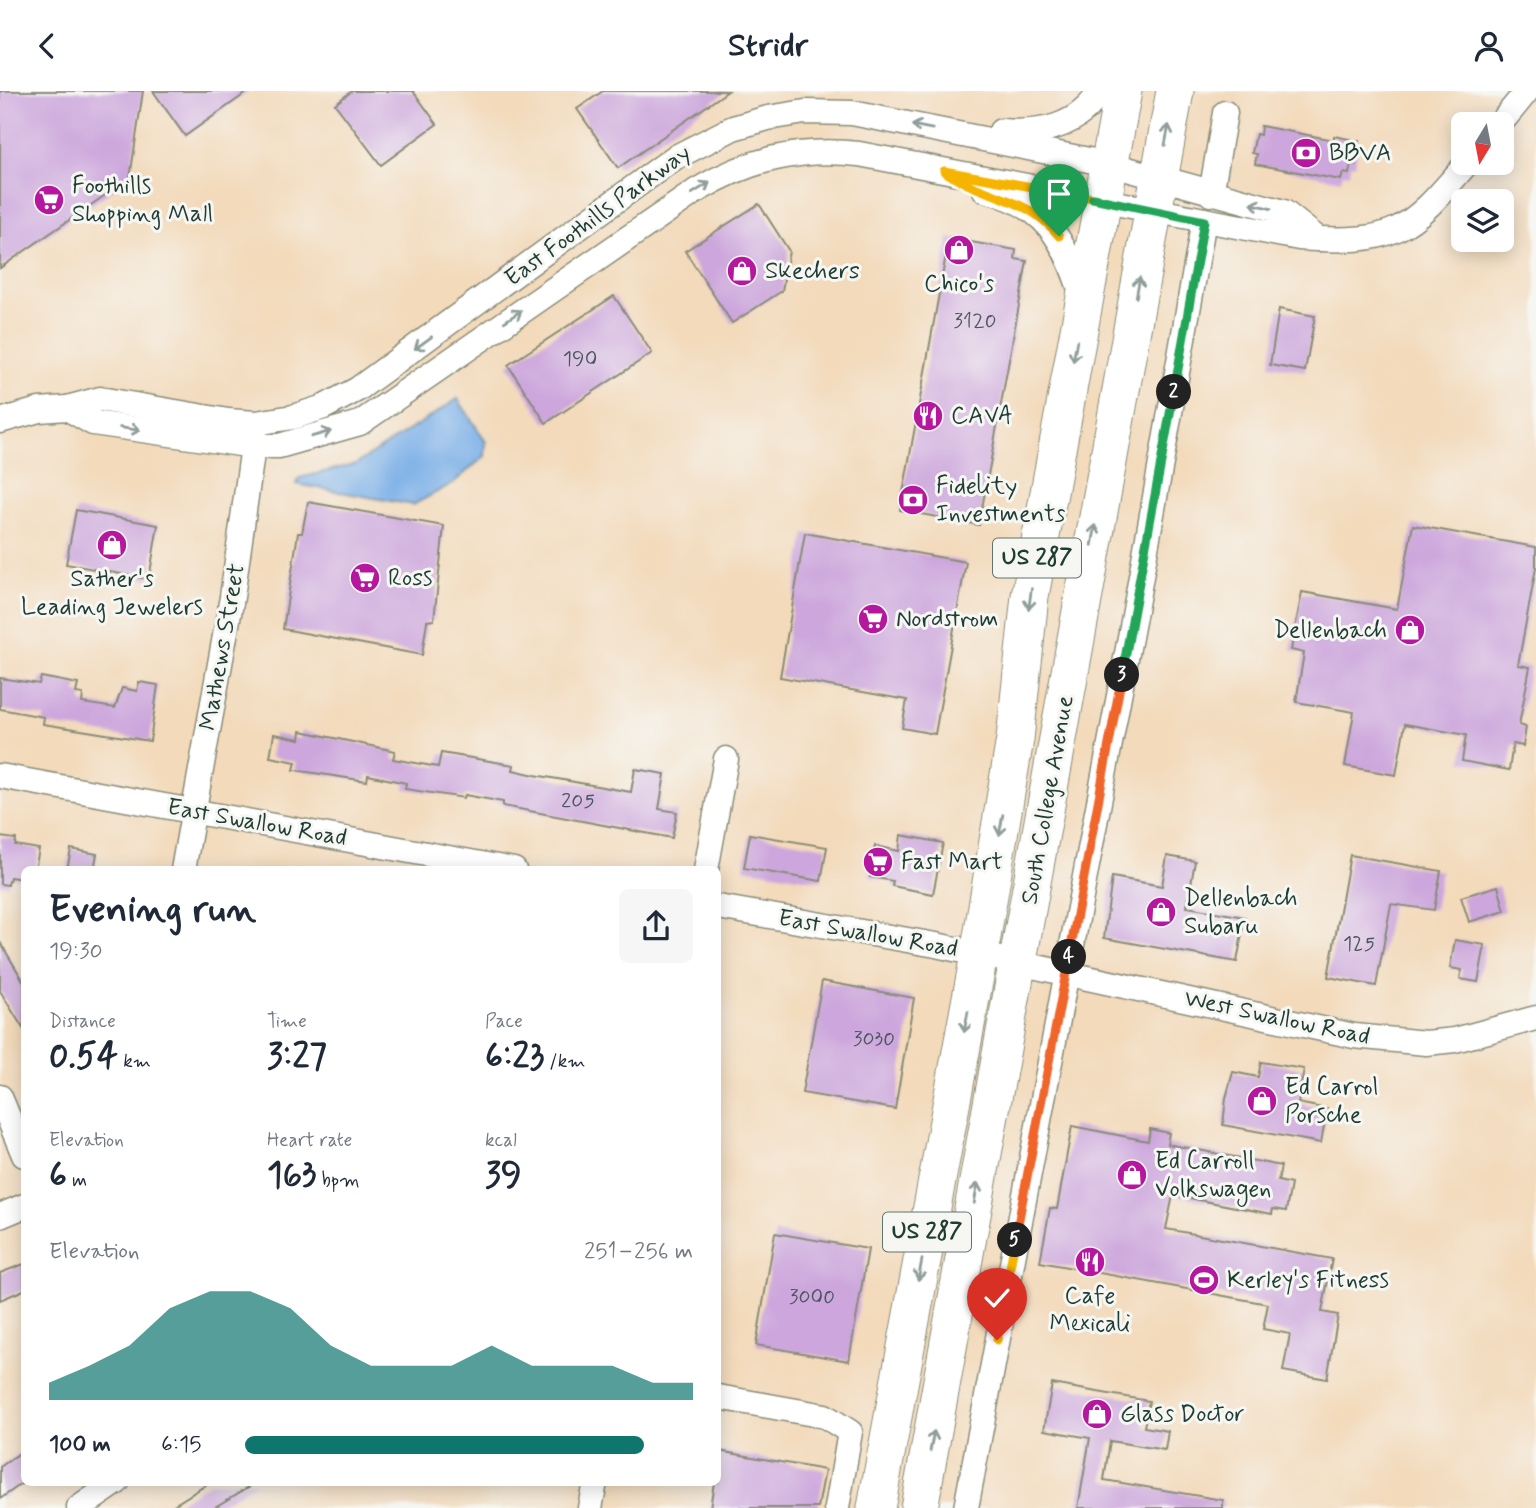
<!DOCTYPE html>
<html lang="en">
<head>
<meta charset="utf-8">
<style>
	:root { --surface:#fff; --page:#f6f6f7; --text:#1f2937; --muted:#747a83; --accent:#0f766e }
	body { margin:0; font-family:Mynerve,sans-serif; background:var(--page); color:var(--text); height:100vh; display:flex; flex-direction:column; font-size:26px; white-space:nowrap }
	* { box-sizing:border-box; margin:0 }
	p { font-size:23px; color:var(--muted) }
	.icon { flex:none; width:38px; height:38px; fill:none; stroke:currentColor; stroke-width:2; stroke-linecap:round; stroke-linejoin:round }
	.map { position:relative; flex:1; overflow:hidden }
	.drawer { position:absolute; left:21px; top:775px; width:700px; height:620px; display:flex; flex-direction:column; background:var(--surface); border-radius:10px; box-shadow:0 4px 18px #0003 }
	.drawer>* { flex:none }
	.needle { width:46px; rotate:190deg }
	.tools { position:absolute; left:1451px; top:21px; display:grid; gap:14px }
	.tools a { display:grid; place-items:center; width:63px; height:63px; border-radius:10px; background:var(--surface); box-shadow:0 4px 18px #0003; font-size:35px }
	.pin { position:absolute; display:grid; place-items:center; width:60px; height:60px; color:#fff; margin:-72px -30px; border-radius:50% 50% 50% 0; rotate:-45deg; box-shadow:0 0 7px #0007 }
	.pin .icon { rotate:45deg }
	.km { position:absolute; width:35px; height:35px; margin:-18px; border-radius:50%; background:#222; color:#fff; font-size:19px; line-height:35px; text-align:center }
	.round { display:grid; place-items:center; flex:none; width:74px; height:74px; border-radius:10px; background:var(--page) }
	.head { display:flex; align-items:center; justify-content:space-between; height:119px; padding:0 28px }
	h1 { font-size:38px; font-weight:800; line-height:52px }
	.figures { display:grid; grid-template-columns:repeat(3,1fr); gap:10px; height:119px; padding:7px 28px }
	.figures div { display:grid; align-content:center }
	.figures b { font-size:35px; font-weight:800 }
	.figures small { font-size:19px; font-weight:400 }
	.figures p { font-size:19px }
	.chart { height:196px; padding:14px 28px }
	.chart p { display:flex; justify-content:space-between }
	.chart svg { width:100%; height:126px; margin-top:7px; fill:var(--accent); opacity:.7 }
	ul { padding:0 28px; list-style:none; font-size:23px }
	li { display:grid; grid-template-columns:112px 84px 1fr; align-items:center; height:52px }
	li i { height:18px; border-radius:9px; background:var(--accent) }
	header { display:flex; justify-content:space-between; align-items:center; height:91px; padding:0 28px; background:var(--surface); font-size:32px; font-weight:800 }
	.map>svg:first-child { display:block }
	.water { fill:#79aee7; stroke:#4c768e; stroke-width:2 }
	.building { fill:#cca6dc }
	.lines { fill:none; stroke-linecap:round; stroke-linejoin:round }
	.minor-casing { stroke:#898c78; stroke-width:27 }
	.highway-casing { stroke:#898c78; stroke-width:39 }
	.minor { stroke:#fff; stroke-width:24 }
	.highway { stroke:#fff; stroke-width:37 }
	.oneway { stroke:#8f9e9a }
	.split-1-casing { stroke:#fff; stroke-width:14 }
	.split-2-casing { stroke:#fff; stroke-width:14 }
	.split-3-casing { stroke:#fff; stroke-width:14 }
	.split-4-casing { stroke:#fff; stroke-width:14 }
	.split-5-casing { stroke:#fff; stroke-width:14 }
	.split-6-casing { stroke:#fff; stroke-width:14 }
	.split-1 { stroke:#f5b400; stroke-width:9 }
	.split-2 { stroke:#22a559; stroke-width:9 }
	.split-3 { stroke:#22a559; stroke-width:9 }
	.split-4 { stroke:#f0652b; stroke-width:9 }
	.split-5 { stroke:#f0652b; stroke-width:9 }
	.split-6 { stroke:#f5b400; stroke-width:9 }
	.labels { text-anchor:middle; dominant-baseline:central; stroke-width:6; stroke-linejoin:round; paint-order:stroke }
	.number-label { font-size:21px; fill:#4a575e }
	.shield { fill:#f6f6f2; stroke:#60746d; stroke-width:2 }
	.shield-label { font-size:23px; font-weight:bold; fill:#1f3d34 }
	.poi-label { font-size:24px; fill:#1f3d34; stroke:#f6f6f2; text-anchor:start }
	.street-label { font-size:24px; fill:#1f3d34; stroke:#f6f6f2 }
</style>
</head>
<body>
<header><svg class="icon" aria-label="back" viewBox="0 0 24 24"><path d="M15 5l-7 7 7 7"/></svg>Stridr<svg class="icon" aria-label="person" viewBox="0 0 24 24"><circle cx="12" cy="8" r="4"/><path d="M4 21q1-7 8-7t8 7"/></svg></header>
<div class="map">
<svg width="1536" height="1417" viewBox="0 0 1536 1417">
	<rect width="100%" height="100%" fill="#f6f6f2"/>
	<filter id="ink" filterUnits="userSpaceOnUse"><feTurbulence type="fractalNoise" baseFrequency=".0143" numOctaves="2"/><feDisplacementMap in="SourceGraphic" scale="14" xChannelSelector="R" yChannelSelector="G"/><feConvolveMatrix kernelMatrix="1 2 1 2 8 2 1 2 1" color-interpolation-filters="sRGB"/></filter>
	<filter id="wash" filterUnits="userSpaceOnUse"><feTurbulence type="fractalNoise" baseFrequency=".00686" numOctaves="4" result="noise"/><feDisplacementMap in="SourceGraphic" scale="28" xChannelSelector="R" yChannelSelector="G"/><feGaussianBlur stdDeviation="1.57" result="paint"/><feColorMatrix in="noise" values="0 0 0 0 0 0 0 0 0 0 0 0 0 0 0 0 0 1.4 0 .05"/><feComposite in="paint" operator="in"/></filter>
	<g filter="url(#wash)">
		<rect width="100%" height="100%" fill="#f3dabb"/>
		<path class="water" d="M458,308L486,351L485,365L452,393L413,414L296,393L299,387L356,373Z"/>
		<g id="blocks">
			<g class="building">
				<path d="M0,0H143L130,87L0,177Z"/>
				<path d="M153,0H249L185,45Z"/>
				<path d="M352,0H413L437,33L381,74L335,13Z"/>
				<path d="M603,0H728L618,77L577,18Z"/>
				<path d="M1261,35L1334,49V45L1359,50L1355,74L1351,73L1349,83L1343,82L1341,89L1255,73L1257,63L1252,62L1256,43L1260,44Z"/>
				<path d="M759,113L789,160L782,200L732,232L685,160Z"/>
				<path d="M949,147L1016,159L1015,168L1027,170L979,434L900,419Z"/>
				<path d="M614,205L652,262L546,332L508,274Z"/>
				<path d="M1279,218L1315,225L1305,280L1270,274Z"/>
				<path d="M308,411L444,435L434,529L427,530L422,564L283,538L298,442H302Z"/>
				<path d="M76,419L158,434L149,488L66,473Z"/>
				<path d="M1413,434L1536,456V477L1518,574L1530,576L1519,634L1526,636L1523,655L1513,653L1509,679L1462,670L1466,644L1405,633L1396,684L1345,675L1354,621L1296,611L1304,562L1291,559L1302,501L1397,518Z"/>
				<path d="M805,442L966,471L935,643L902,637L907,609L780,586Z"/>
				<path d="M41,586L78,593L76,602L83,603L82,612L115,617L122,597L137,600L139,591L158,594L150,650L43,633L44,626L0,618V587L39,593Z"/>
				<path d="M301,640L395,660L393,668L438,676L441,662L514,674L513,679L535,684L631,701L635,678L665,683L659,718L677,721L672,747L503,715V711L465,704L464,707L405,698L406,692L368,684L367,690L294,679L296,671L270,666L274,643L300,648Z"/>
				<path d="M750,743L827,756L821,790L744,777Z"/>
				<path d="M901,744L943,752L933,803L892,795L893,790L870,786L875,755L899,760Z"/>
				<path d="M0,746L16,748L15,754L39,758L35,779H24V788L10,786L8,794L0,793Z"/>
				<path d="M71,758L97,763L94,779H67Z"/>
				<path d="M1350,764L1441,780L1434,819L1391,813L1376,895L1328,886Z"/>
				<path d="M1167,765L1195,770L1187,816L1245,826L1237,871L1104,847L1112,786L1162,795Z"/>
				<path d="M1498,795L1505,820L1469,831L1461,806Z"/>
				<path d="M1455,849L1485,854L1478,891L1460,888L1462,879L1450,877Z"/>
				<path d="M0,851L24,891V939L0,900Z"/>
				<path d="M822,890L914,907L895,1018L802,1002Z"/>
				<path d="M1261,971L1304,978L1298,1012L1327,1018L1321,1052L1223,1034L1226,1007L1233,981L1258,986Z"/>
				<path d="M1072,1035L1148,1050L1150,1038L1169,1042L1167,1053L1281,1075L1278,1090L1291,1093L1286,1120L1273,1118L1272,1123L1173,1104L1166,1138L1332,1168L1322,1221L1338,1224L1327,1288L1283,1280L1290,1243L1263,1238L1268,1213L1040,1171L1050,1117L1057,1118Z"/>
				<path d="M775,1142L868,1158L849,1270L756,1254Z"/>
				<path d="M24,1173V1199L0,1209V1182Z"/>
				<path d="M1052,1293L1149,1310L1144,1336L1168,1340L1165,1359L1110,1350L1104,1389L1223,1409V1417H1078L1090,1347L1044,1339Z"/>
				<path d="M24,1359V1391L0,1408V1376Z"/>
				<path d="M719,1360L825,1379L818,1417H710L714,1391H718Z"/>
				<path d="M211,1391H257L213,1417H169Z"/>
			</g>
		</g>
	</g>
	<g filter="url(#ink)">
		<use href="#blocks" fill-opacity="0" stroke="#898c78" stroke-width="2"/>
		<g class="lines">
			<g class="minor-casing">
				<g id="minor">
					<path d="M1500,33L1527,0"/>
					<path d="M1001,40C1040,43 1078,37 1100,0"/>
					<path d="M985,99C1046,114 1064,148 1082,204"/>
					<path d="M1211,103L1225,22"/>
					<path d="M67,317L93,332L254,355H279L360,332L696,100C747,69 799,56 859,63L1299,147C1394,153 1407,143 1467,72"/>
					<path d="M0,330L39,319L67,317L100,308L228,330L256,332L293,326L324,316L358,298L674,67L733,37L768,27L805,21L852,22L1109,73L1284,121L1318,148"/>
					<path d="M0,685L514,779"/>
					<path d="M183,779L232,506L255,341"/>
					<path d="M706,779L726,668"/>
					<path d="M718,816L936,854L1354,945L1426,952L1455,949L1536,927"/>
					<path d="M0,1006L24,1064"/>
					<path d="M0,1125L24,1115"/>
					<path d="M718,1306L825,1325L850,1341L837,1417"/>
					<path d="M79,1417L117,1391"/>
					<path d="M590,1417L595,1391"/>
					<path d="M966,1417L1134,525L1204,129"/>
				</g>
			</g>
			<g class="highway-casing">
				<g id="highway">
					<path d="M876,1417L979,864L1015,648L1030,505L1123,0"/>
					<path d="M919,1417L1175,0"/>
				</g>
			</g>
			<use href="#minor" class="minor"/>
			<use href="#highway" class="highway"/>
		</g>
		<defs><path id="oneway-shaft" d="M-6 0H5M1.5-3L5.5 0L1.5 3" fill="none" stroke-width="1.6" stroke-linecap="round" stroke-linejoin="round" transform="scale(1.75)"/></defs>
		<g class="oneway">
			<use href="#oneway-shaft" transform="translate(922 36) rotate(-169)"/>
			<use href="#oneway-shaft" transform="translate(1167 44) rotate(-79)"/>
			<use href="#oneway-shaft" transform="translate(701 97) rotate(-32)"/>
			<use href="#oneway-shaft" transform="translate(1261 115) rotate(-166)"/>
			<use href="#oneway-shaft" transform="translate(1138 196) rotate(-80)"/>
			<use href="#oneway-shaft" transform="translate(513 225) rotate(-34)"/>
			<use href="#oneway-shaft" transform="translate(423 252) rotate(144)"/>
			<use href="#oneway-shaft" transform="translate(1075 260) rotate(100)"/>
			<use href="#oneway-shaft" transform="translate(130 338) rotate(8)"/>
			<use href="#oneway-shaft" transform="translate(321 343) rotate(-16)"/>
			<use href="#oneway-shaft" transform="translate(1094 444) rotate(-80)"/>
			<use href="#oneway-shaft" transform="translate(1030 508) rotate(98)"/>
			<use href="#oneway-shaft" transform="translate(1001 734) rotate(100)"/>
			<use href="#oneway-shaft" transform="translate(966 931) rotate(101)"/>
			<use href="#oneway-shaft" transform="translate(976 1102) rotate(-80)"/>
			<use href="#oneway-shaft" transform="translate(920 1179) rotate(101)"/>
			<use href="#oneway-shaft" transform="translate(932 1350) rotate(-79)"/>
		</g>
	</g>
	<g class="lines" filter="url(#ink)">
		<g class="split-1-casing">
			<path id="split-1" d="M1059,145C1026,104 983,107 944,80L1093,107"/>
		</g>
		<g class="split-2-casing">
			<path id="split-2" d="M1093,107L1204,130L1174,301"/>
		</g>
		<g class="split-3-casing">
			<path id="split-3" d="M1122,584L1174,301"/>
		</g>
		<g class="split-4-casing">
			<path id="split-4" d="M1069,866L1122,584"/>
		</g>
		<g class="split-5-casing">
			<path id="split-5" d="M1015,1149L1069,866"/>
		</g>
		<g class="split-6-casing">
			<path id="split-6" d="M997,1249L1015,1149"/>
		</g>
		<use href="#split-1" class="split-1"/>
		<use href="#split-2" class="split-2"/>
		<use href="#split-3" class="split-3"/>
		<use href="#split-4" class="split-4"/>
		<use href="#split-5" class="split-5"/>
		<use href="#split-6" class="split-6"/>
	</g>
	<defs>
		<g id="bank-disc" transform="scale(1.575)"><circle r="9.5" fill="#b5179e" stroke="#f6f6f2"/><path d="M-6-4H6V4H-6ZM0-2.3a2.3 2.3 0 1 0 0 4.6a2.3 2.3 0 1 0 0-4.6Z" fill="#fff"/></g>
		<g id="supermarket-disc" transform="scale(1.575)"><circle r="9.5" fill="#b5179e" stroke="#f6f6f2"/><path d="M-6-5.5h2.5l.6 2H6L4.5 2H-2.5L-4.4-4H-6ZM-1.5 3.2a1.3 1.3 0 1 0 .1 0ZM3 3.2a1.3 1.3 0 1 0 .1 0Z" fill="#fff"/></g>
		<g id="shop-disc" transform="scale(1.575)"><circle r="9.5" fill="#b5179e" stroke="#f6f6f2"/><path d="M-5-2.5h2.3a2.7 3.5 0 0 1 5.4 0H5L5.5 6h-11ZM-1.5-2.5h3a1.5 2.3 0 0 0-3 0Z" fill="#fff"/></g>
		<g id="restaurant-disc" transform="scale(1.575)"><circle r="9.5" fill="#b5179e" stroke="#f6f6f2"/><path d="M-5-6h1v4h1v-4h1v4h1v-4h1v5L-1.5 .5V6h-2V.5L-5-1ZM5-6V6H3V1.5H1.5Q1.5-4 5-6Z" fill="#fff"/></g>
		<g id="stadium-disc" transform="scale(1.575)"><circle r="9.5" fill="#b5179e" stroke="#f6f6f2"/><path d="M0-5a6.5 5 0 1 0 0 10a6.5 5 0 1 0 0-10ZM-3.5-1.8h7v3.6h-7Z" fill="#fff"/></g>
	</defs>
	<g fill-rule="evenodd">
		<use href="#bank-disc" x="1306" y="62"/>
		<use href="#supermarket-disc" x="49" y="109"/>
		<use href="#shop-disc" x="959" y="159"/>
		<use href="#shop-disc" x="742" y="180"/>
		<use href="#restaurant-disc" x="928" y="325"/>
		<use href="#bank-disc" x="913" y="409"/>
		<use href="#shop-disc" x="112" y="454"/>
		<use href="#supermarket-disc" x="365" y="487"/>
		<use href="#supermarket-disc" x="873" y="528"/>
		<use href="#shop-disc" x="1410" y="539"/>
		<use href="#supermarket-disc" x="878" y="771"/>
		<use href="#shop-disc" x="1161" y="821"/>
		<use href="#shop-disc" x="1262" y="1010"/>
		<use href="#shop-disc" x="1132" y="1084"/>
		<use href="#restaurant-disc" x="1090" y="1171"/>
		<use href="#stadium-disc" x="1204" y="1189"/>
		<use href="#shop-disc" x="1097" y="1323"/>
	</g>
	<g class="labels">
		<g class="number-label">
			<text x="975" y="230">3120</text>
			<text x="580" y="268">190</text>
			<text x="578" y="710">205</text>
			<text x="1359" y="853">125</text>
			<text x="874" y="948">3030</text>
			<text x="812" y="1206">3000</text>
		</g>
		<g class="shield">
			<rect x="993" y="447.5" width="88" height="39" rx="5"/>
			<rect x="883" y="1121.5" width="88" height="39" rx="5"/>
		</g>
		<g class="shield-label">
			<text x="1037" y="467">US 287</text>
			<text x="927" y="1141">US 287</text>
		</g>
		<g class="poi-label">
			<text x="1329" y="62">BBVA</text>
			<text x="72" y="95">Foothills<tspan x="72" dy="28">Shopping Mall</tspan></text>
			<text x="765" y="180">Skechers</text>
			<text x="959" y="193" text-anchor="middle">Chico's</text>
			<text x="951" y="325">CAVA</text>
			<text x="936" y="395">Fidelity<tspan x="936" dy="28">Investments</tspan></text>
			<text x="388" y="487">Ross</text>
			<text x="112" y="488" text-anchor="middle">Sather's<tspan x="112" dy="28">Leading Jewelers</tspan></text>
			<text x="896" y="528">Nordstrom</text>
			<text x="1387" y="539" text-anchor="end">Dellenbach</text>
			<text x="901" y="771">Fast Mart</text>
			<text x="1184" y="807">Dellenbach<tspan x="1184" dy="28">Subaru</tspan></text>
			<text x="1285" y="996">Ed Carrol<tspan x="1285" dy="28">Porsche</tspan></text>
			<text x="1155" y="1070">Ed Carroll<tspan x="1155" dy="28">Volkswagen</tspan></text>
			<text x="1227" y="1189">Kerley's Fitness</text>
			<text x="1090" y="1205" text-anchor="middle">Cafe<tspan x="1090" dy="28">Mexicali</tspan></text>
			<text x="1120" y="1323">Glass Doctor</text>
		</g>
		<g class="street-label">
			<text transform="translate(598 125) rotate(-36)">East Foothills Parkway</text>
			<text transform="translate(223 556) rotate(-80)">Mathews Street</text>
			<text transform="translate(1048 709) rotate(-80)">South College Avenue</text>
			<text transform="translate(257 732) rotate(10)">East Swallow Road</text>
			<text transform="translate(868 843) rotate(10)">East Swallow Road</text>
			<text transform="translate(1277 927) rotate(12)">West Swallow Road</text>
		</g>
	</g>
</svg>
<div class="tools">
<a><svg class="needle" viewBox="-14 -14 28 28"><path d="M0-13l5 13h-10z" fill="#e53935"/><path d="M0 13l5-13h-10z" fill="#747a83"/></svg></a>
<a><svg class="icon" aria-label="layers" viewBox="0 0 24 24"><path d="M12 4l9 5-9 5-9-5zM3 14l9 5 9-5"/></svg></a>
</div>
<div class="pin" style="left:1059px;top:145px;background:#1e9e55"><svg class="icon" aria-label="arrive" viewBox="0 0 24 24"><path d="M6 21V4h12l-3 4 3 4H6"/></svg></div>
<div class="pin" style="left:997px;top:1249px;background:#d93025"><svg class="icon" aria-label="check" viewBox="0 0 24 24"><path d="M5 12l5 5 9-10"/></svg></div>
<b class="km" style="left:1174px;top:301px">2</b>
<b class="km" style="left:1122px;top:584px">3</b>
<b class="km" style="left:1069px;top:866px">4</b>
<b class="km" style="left:1015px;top:1149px">5</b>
<section class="drawer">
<div class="head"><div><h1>Evening run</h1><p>19:30</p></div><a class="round"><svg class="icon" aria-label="share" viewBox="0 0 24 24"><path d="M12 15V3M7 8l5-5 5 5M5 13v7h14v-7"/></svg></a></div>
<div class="figures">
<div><p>Distance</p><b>0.54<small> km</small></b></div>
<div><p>Time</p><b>3:27</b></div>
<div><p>Pace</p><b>6:23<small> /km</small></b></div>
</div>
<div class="figures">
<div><p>Elevation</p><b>6<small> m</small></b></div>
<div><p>Heart rate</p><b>163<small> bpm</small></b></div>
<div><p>kcal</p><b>39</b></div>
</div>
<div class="chart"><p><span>Elevation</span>251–256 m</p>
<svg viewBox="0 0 160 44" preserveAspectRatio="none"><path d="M0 44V38L10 32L20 25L30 12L40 6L50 6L60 12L70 25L80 32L90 32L100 32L110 25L120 32L130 32L140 32L150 38L160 38V44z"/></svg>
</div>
<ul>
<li><b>100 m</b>6:15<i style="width:89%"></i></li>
</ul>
</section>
</div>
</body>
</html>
